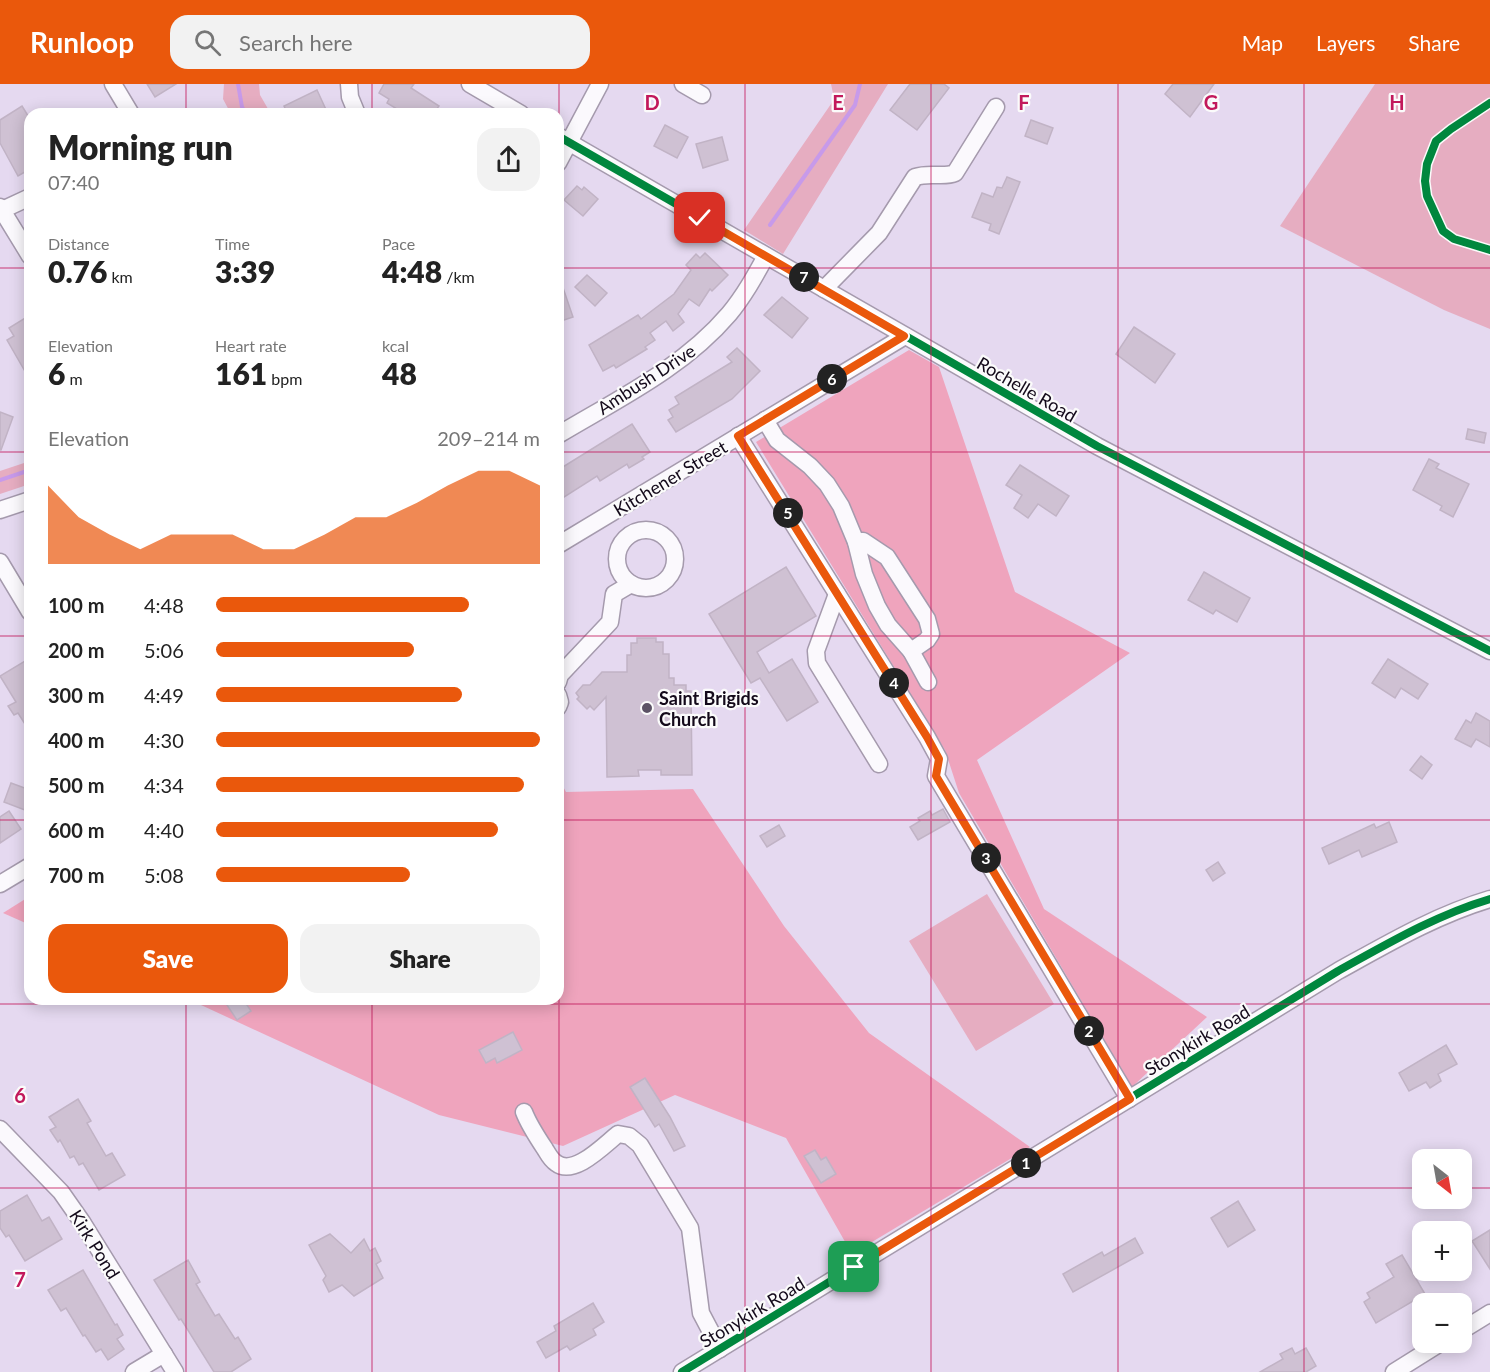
<!DOCTYPE html>
<html lang="en">
<head>
<meta charset="utf-8">
<style>
	:root { --surface:#fff; --page:#f2f2f2; --text:#222; --muted:#767676; --accent:#ea580c }
	body { margin:0; font-family:Lato,sans-serif; background:var(--page); color:var(--text); height:100vh; display:flex; flex-direction:column; font-size:22px; white-space:nowrap }
	* { box-sizing:border-box; margin:0 }
	p { font-size:20px; color:var(--muted) }
	.icon { flex:none; width:33px; height:33px; fill:none; stroke:currentColor; stroke-width:2; stroke-linecap:round; stroke-linejoin:round }
	.map { position:relative; flex:1; overflow:hidden }
	.drawer { position:absolute; left:24px; top:24px; width:540px; height:897px; display:flex; flex-direction:column; background:var(--surface); border-radius:18px; box-shadow:0 3px 15px #0003 }
	.drawer>* { flex:none }
	.needle { width:39px; rotate:149deg }
	.controls { position:absolute; left:1412px; top:1065px; display:grid; gap:12px }
	.controls a { display:grid; place-items:center; width:60px; height:60px; border-radius:12px; background:var(--surface); box-shadow:0 3px 15px #0003; font-size:30px }
	.pin { position:absolute; display:grid; place-items:center; width:51px; height:51px; color:#fff; margin:-26px; border-radius:12px; box-shadow:0 3px 9px #0006 }
	.km { position:absolute; width:30px; height:30px; margin:-15px; border-radius:50%; background:#222; color:#fff; font-size:16px; line-height:30px; text-align:center }
	.round { display:grid; place-items:center; flex:none; width:63px; height:63px; border-radius:18px; background:var(--page) }
	.headline { display:flex; align-items:center; justify-content:space-between; height:102px; padding:0 24px }
	h1 { font-size:33px; font-weight:800; line-height:45px }
	.metrics { display:grid; grid-template-columns:repeat(3,1fr); gap:9px; height:102px; padding:6px 24px }
	.metrics div { display:grid; align-content:center }
	.metrics b { font-size:30px; font-weight:800 }
	.metrics small { font-size:16px; font-weight:400 }
	.metrics p { font-size:16px }
	.chart { height:168px; padding:12px 24px }
	.chart p { display:flex; justify-content:space-between }
	.chart svg { width:100%; height:108px; margin-top:6px; fill:var(--accent); opacity:.7 }
	.action { display:flex; gap:12px; margin-top:auto; padding:12px 24px }
	.action a { flex:1; height:69px; border-radius:18px; background:var(--accent); color:#fff; font-size:24px; font-weight:800; line-height:69px; text-align:center }
	.action a+a { background:var(--page); color:var(--text) }
	ul { padding:0 24px; list-style:none; font-size:20px }
	li { display:grid; grid-template-columns:96px 72px 1fr; align-items:center; height:45px }
	li i { height:15px; border-radius:8px; background:var(--accent) }
	header { display:flex; align-items:center; gap:36px; box-sizing:border-box; height:84px; padding:0 30px; background:var(--accent); color:#fff }
	header strong { font-size:28px }
	nav { display:flex; gap:33px; margin-inline-start:auto; font-size:21px }
	.search { width:420px; height:54px; background:var(--page); display:flex; align-items:center; gap:15px; box-sizing:border-box; padding:0 21px; border-radius:18px; color:var(--muted); font-size:22px }
	.map>svg:first-child { display:block }
	.green { fill:#e6adc1 }
	.forest { fill:#efa4bd; fill-rule:evenodd }
	.lines { fill:none; stroke-linecap:round; stroke-linejoin:round }
	.stream { stroke:#c79aea; stroke-width:4 }
	.building { fill:#cfc1d3; stroke:#c1b3c5; stroke-width:1.5 }
	.minor-casing { stroke:#a59aad; stroke-width:19 }
	.minor { stroke:#fbf9fd; stroke-width:16 }
	.cycleway-casing { stroke:#fbfbfb; stroke-width:11 }
	.cycleway { stroke:#00873e; stroke-width:8 }
	.route-casing { stroke:#fff; stroke-width:12 }
	.route { stroke:#ea580c; stroke-width:8 }
	.grid { fill:none; stroke:#c2185b; stroke-width:1.5; stroke-opacity:0.55 }
	.poi-dot { fill:#5c5265; stroke:#fbfbfb; stroke-width:2 }
	.labels { text-anchor:middle; dominant-baseline:central; stroke-width:4.5; stroke-linejoin:round; paint-order:stroke }
	.street-label { font-size:18px; fill:#13091a; stroke:#fbfbfb }
	.poi-label { font-size:18px; font-weight:bold; fill:#13091a; stroke:#fbfbfb; text-anchor:start }
	.grid-label { font-size:20px; text-anchor:middle; font-weight:bold; fill:#c2185b; stroke:#fbfbfb; stroke-width:4.5; stroke-linejoin:round; paint-order:stroke }
</style>
</head>
<body>
<header>
<strong>Runloop</strong>
<div class="search"><svg class="icon" aria-label="search" viewBox="0 0 24 24"><circle cx="10" cy="10" r="6"/><path d="M15 15l6 6"/></svg>Search here</div>
<nav><a>Map</a><a>Layers</a><a>Share</a></nav>
</header>
<div class="map">
<svg width="1490" height="1288" viewBox="0 0 1490 1288">
	<rect width="100%" height="100%" fill="#e5d9f0"/>
	<g class="green">
		<path d="M224,0H259L260,11L271,30H231L223,15Z"/>
		<path d="M831,0H888L783,170L744,146L831,20L834,14Z"/>
		<path d="M1375,0H1490V245L1444,226L1280,142Z"/>
		<path d="M30,377V400L0,410V387Z"/>
		<path d="M987,810L1054,920L976,967L909,857Z"/>
	</g>
	<g class="forest">
		<path d="M909,266L939,283L1015,508L1130,569L977,676L1044,825L1207,933L1132,1003L959,709L945,666L756,358Z"/>
		<path d="M558,693L566,708L693,705L784,842L869,949L1030,1063L852,1170L786,1054L675,1011L563,1062L439,1031L188,915H558ZM513,948L522,966L497,979L495,974L486,979ZM814,1066L821,1076L826,1073L836,1090L821,1099L804,1072Z"/>
		<path d="M30,812V841L3,829Z"/>
	</g>
	<g class="lines">
		<g class="stream">
			<path d="M238,0L242,23L246,30"/>
			<path d="M770,141L855,21L860,0"/>
			<path d="M0,396L30,386"/>
		</g>
	</g>
	<g class="building">
		<path d="M147,0H176L155,13Z"/>
		<path d="M384,0H414L411,4L439,22L433,30H405L387,19L389,15L379,9Z"/>
		<path d="M910,0H944L949,4L917,46L890,26Z"/>
		<path d="M1173,0H1214L1190,33L1165,10Z"/>
		<path d="M317,6L328,30H288L284,22Z"/>
		<path d="M22,22L30,35V47L25,50L30,60V85L18,92L0,59V36Z"/>
		<path d="M1031,36L1053,44L1047,60L1025,52Z"/>
		<path d="M665,41L688,53L677,74L654,62Z"/>
		<path d="M722,53L728,76L703,84L696,60Z"/>
		<path d="M1007,93L1020,98L999,150L989,146L991,140L972,133L982,109L993,113L997,103L1002,104Z"/>
		<path d="M577,102L582,106L584,103L598,115L583,132L564,116Z"/>
		<path d="M705,169L728,191L712,207L710,205L699,222L689,215L678,230L684,238L673,247L666,237L650,249L655,256L645,263L647,265L616,284L614,281L603,287L589,261L638,231L641,235L674,210L691,186L686,181L696,170L700,174Z"/>
		<path d="M587,191L607,209L595,222L575,203Z"/>
		<path d="M560,195L573,233L558,238V196Z"/>
		<path d="M782,213L808,234L792,254L764,231Z"/>
		<path d="M30,231V296L7,256L14,252L9,244Z"/>
		<path d="M1134,243L1175,270L1155,299L1116,270Z"/>
		<path d="M737,264L760,287L732,315L676,348L668,336L673,333L669,326L679,320L675,313L732,278L727,273Z"/>
		<path d="M0,328L13,333L1,366H0Z"/>
		<path d="M632,340L650,368L642,373L644,375L629,384L627,380L600,397L597,392L558,417V386Z"/>
		<path d="M1468,345L1486,349L1484,359L1466,355Z"/>
		<path d="M1429,375L1439,380L1436,384L1469,400L1453,433L1440,426L1442,422L1413,406Z"/>
		<path d="M1020,381L1069,412L1056,432L1038,420L1028,434L1014,424L1022,411L1006,401Z"/>
		<path d="M786,483L816,532L757,568L769,589L792,575L818,618L787,637L760,594L751,599L709,530Z"/>
		<path d="M1204,488L1250,514L1237,538L1216,526L1213,530L1188,516Z"/>
		<path d="M637,554H656V558H663V570H669V594H674V601H686V607H691L692,691H661V686H638L639,692L607,693L606,613L594,626L590,622L587,625L577,615L579,613L576,609L583,601H590L602,588H627V571H631V559H637Z"/>
		<path d="M30,574V648L18,629L14,631L8,622L16,618L0,592Z"/>
		<path d="M1388,575L1428,600L1418,615L1401,604L1395,614L1372,599Z"/>
		<path d="M1476,629L1490,637V663L1476,655L1471,663L1455,655L1466,636L1471,639Z"/>
		<path d="M1421,672L1432,681L1422,695L1410,686Z"/>
		<path d="M11,699L30,706V728L4,718Z"/>
		<path d="M943,725L950,738L918,756L910,743L920,737L918,734L930,727L932,731Z"/>
		<path d="M9,727L21,745L0,759V733Z"/>
		<path d="M1389,738L1397,758L1362,773L1359,766L1329,780L1322,764L1374,740L1376,744Z"/>
		<path d="M779,741L785,752L767,763L760,752Z"/>
		<path d="M1218,778L1225,789L1213,797L1206,786Z"/>
		<path d="M223,915H243L251,927L237,936Z"/>
		<path d="M513,948L522,966L497,979L495,974L486,979L479,966Z"/>
		<path d="M1446,961L1457,980L1438,990L1441,997L1430,1004L1426,998L1409,1007L1399,989Z"/>
		<path d="M645,994L670,1033L685,1062L674,1067L659,1040L655,1043L630,1003Z"/>
		<path d="M78,1015L91,1037L87,1039L106,1072L112,1069L125,1091L99,1106L83,1079L79,1081L74,1072L70,1074L60,1056L58,1058L50,1046L56,1043L49,1033Z"/>
		<path d="M815,1066L821,1076L826,1073L836,1090L821,1099L804,1072Z"/>
		<path d="M27,1111L42,1137L49,1133L62,1155L25,1177L9,1151L6,1153L0,1144V1127Z"/>
		<path d="M1238,1117L1255,1146L1228,1163L1211,1134Z"/>
		<path d="M1490,1146V1185L1472,1157Z"/>
		<path d="M330,1150L351,1169L364,1155L370,1167L375,1164L381,1177L376,1180L383,1194L354,1212L342,1201L329,1208L323,1196L326,1192L309,1161Z"/>
		<path d="M1135,1154L1143,1169L1073,1208L1063,1190L1102,1168L1104,1172Z"/>
		<path d="M1402,1171L1425,1210L1376,1239L1364,1218L1370,1214L1367,1209L1394,1193L1386,1180Z"/>
		<path d="M188,1176L200,1198L196,1200L215,1232L219,1230L235,1255L238,1253L251,1275L231,1288H214L181,1235L179,1236L154,1196Z"/>
		<path d="M83,1186L115,1241L117,1240L123,1251L117,1255L124,1265L108,1276L101,1265L96,1268L85,1251L83,1252L66,1224L61,1227L48,1206Z"/>
		<path d="M593,1219L604,1238L593,1245L596,1251L570,1266L567,1262L546,1274L537,1258L556,1247L554,1242Z"/>
		<path d="M1292,1264L1295,1270L1306,1264L1316,1282L1306,1288H1260L1283,1275L1280,1270Z"/>
	</g>
	<g class="lines">
		<g class="minor-casing">
			<g id="minor">
				<path d="M113,0L131,30"/>
				<path d="M349,0L350,13L357,30"/>
				<path d="M470,0L521,30"/>
				<path d="M683,0L702,11"/>
				<path d="M558,52L1097,362L1490,567"/>
				<path d="M558,79L600,0"/>
				<path d="M0,123L30,172"/>
				<path d="M0,127L30,113"/>
				<path d="M824,205L879,149L915,93C930,88 944,94 955,89L996,23"/>
				<path d="M765,336L777,356L810,382L827,400L841,422L856,458L864,490L877,522L888,541L911,567L928,598"/>
				<path d="M558,351C618,315 683,284 729,230C744,212 755,192 766,172"/>
				<path d="M738,352L927,653L939,675L936,692L1129,1015"/>
				<path d="M0,426L30,416"/>
				<circle cx="646" cy="475" r="29"/>
				<path d="M856,458L863,457L887,473L927,535L931,550L927,556L911,567"/>
				<path d="M558,461L905,252"/>
				<path d="M0,478L30,528"/>
				<path d="M837,510L816,567L817,579L879,680"/>
				<path d="M558,598L560,591L610,538L614,510L631,500"/>
				<path d="M558,611L560,618L558,623"/>
				<path d="M0,800L30,782"/>
				<path d="M524,1028C529,1041 537,1053 545,1065C548,1070 551,1076 556,1079C574,1093 604,1061 618,1050L629,1052L640,1061L690,1144L701,1229L720,1265"/>
				<path d="M0,1045L61,1108L82,1138L175,1288"/>
				<path d="M1461,1247L1490,1229"/>
				<path d="M134,1288L164,1270"/>
				<path d="M682,1288L1338,887C1387,860 1436,831 1490,815"/>
				<path d="M1394,1288L1442,1258"/>
			</g>
		</g>
		<use href="#minor" class="minor"/>
		<g class="cycleway-casing">
			<g id="cycleway">
				<path d="M1490,19L1451,45L1436,57L1427,80L1425,97L1427,112L1443,147L1454,155L1490,166"/>
				<path d="M558,52L1097,362L1490,567"/>
				<path d="M682,1288L1338,887C1387,860 1436,831 1490,815"/>
			</g>
		</g>
		<use href="#cycleway" class="cycleway"/>
	</g>
	<g class="lines">
		<g class="route-casing">
			<path id="route" d="M700,134L904,252L738,352L927,653L939,675L936,692L1130,1015L854,1183"/>
		</g>
		<use href="#route" class="route"/>
	</g>
	<path class="grid" d="M186,0V30M372,0V30M559,0V1288M745,0V1288M931,0V1288M1118,0V1288M1304,0V1288M0,184H30M558,184H1490M0,368H30M558,368H1490M0,552H30M558,552H1490M0,736H30M558,736H1490M186,915V1288M372,915V1288M0,920H1490M0,1104H1422M1461,1104H1490"/>
	<circle class="poi-dot" cx="647" cy="624" r="6"/>
	<g class="labels">
		<g class="street-label">
			<text transform="translate(646 295) rotate(-33)">Ambush Drive</text>
			<text transform="translate(1027 305) rotate(30)">Rochelle Road</text>
			<text transform="translate(670 394) rotate(-31)">Kitchener Street</text>
			<text transform="translate(1197 956) rotate(-31)">Stonykirk Road</text>
			<text transform="translate(95 1160) rotate(58)">Kirk Pond</text>
			<text transform="translate(752 1228) rotate(-31)">Stonykirk Road</text>
		</g>
		<g class="poi-label">
			<text x="659" y="614">Saint Brigids<tspan x="659" dy="21">Church</tspan></text>
		</g>
	</g>
	<g class="grid-label">
		<text x="652" y="26">D</text>
		<text x="838" y="26">E</text>
		<text x="1024" y="26">F</text>
		<text x="1211" y="26">G</text>
		<text x="1397" y="26">H</text>
		<text x="20" y="1019">6</text>
		<text x="20" y="1203">7</text>
	</g>
</svg>
<div class="controls">
<a><svg class="needle" viewBox="-14 -14 28 28"><path d="M0-13l5 13h-10z" fill="#e53935"/><path d="M0 13l5-13h-10z" fill="#767676"/></svg></a>
<a>+</a>
<a>−</a>
</div>
<div class="pin" style="left:854px;top:1183px;background:#1e9e55"><svg class="icon" aria-label="arrive" viewBox="0 0 24 24"><path d="M6 21V4h12l-3 4 3 4H6"/></svg></div>
<div class="pin" style="left:700px;top:134px;background:#d93025"><svg class="icon" aria-label="check" viewBox="0 0 24 24"><path d="M5 12l5 5 9-10"/></svg></div>
<b class="km" style="left:1026px;top:1079px">1</b>
<b class="km" style="left:1089px;top:947px">2</b>
<b class="km" style="left:986px;top:774px">3</b>
<b class="km" style="left:894px;top:599px">4</b>
<b class="km" style="left:788px;top:429px">5</b>
<b class="km" style="left:832px;top:295px">6</b>
<b class="km" style="left:804px;top:193px">7</b>
<section class="drawer">
<div class="headline"><div><h1>Morning run</h1><p>07:40</p></div><a class="round"><svg class="icon" aria-label="share" viewBox="0 0 24 24"><path d="M12 15V3M7 8l5-5 5 5M5 13v7h14v-7"/></svg></a></div>
<div class="metrics">
<div><p>Distance</p><b>0.76<small> km</small></b></div>
<div><p>Time</p><b>3:39</b></div>
<div><p>Pace</p><b>4:48<small> /km</small></b></div>
</div>
<div class="metrics">
<div><p>Elevation</p><b>6<small> m</small></b></div>
<div><p>Heart rate</p><b>161<small> bpm</small></b></div>
<div><p>kcal</p><b>48</b></div>
</div>
<div class="chart"><p><span>Elevation</span>209–214 m</p>
<svg viewBox="0 0 160 44" preserveAspectRatio="none"><path d="M0 44V12L10 25L20 32L30 38L40 32L50 32L60 32L70 38L80 38L90 32L100 25L110 25L120 19L130 12L140 6L150 6L160 12V44z"/></svg>
</div>
<ul>
<li><b>100 m</b>4:48<i style="width:78%"></i></li>
<li><b>200 m</b>5:06<i style="width:61%"></i></li>
<li><b>300 m</b>4:49<i style="width:76%"></i></li>
<li><b>400 m</b>4:30<i style="width:100%"></i></li>
<li><b>500 m</b>4:34<i style="width:95%"></i></li>
<li><b>600 m</b>4:40<i style="width:87%"></i></li>
<li><b>700 m</b>5:08<i style="width:60%"></i></li>
</ul>
<div class="action"><a>Save</a><a>Share</a></div>
</section>
</div>
</body>
</html>
